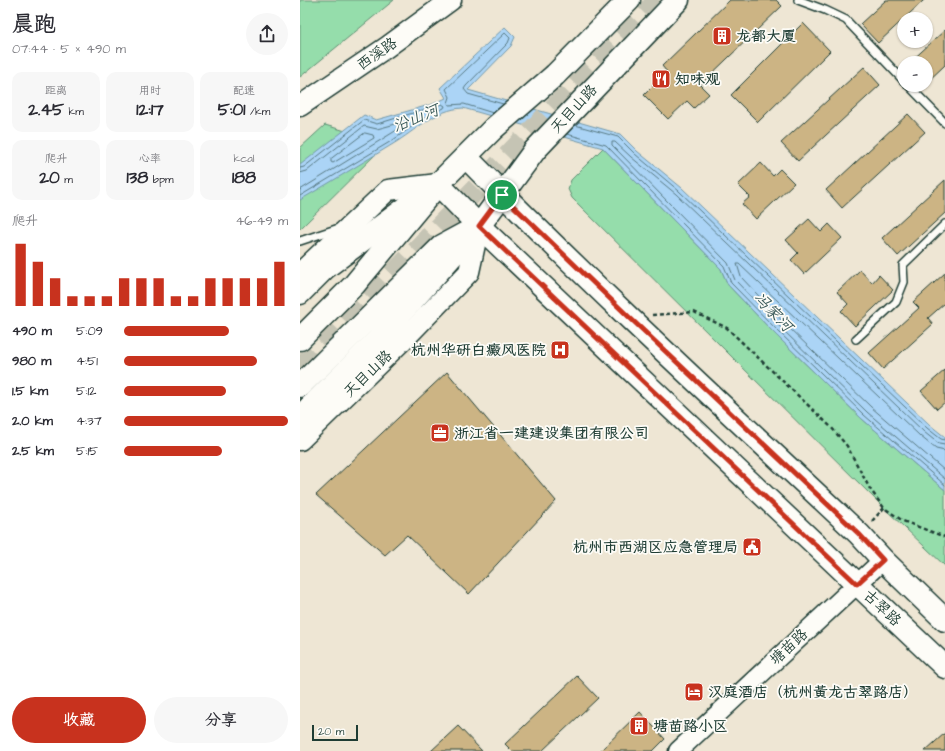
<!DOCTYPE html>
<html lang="zh">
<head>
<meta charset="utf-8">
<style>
	:root { --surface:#fff; --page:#f7f7f7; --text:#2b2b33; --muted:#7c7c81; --accent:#c8321e }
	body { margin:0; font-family:"Architects Daughter","LXGW WenKai TC",sans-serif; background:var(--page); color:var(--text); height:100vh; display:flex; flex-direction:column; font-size:15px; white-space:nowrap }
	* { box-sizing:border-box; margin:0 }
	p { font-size:13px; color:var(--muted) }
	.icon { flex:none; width:22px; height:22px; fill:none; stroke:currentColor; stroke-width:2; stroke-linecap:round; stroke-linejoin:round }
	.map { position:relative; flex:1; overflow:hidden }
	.side { display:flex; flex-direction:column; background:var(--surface); width:300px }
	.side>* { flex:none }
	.fabs { position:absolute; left:597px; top:12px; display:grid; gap:8px }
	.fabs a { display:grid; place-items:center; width:36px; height:36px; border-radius:50%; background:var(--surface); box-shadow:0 1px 3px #0004; font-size:20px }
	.scale { position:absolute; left:12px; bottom:10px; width:46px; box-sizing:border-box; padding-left:4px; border:2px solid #1f3d34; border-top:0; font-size:11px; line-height:14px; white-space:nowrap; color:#1f3d34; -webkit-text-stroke:3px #fdfcf7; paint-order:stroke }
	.pin { position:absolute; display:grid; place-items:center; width:34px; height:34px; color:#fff; margin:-17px; border:2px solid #fff; border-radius:50%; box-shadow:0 1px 4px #0007 }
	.round { display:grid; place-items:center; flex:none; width:42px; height:42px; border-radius:21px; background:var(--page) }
	.headline { display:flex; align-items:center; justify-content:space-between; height:68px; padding:0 12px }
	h1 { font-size:22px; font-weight:700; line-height:30px }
	.figures { display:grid; grid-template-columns:repeat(3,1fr); gap:6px; height:68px; padding:4px 12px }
	.figures div { display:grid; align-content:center; border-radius:10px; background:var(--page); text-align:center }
	.figures b { font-size:17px; font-weight:700 }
	.figures small { font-size:11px; font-weight:400 }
	.figures p { font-size:11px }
	.chart { height:112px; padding:8px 12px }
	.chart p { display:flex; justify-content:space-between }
	.chart svg { width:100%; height:72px; margin-top:4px; stroke:var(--accent); stroke-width:6 }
	.cta { display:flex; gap:8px; margin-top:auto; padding:8px 12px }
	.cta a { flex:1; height:46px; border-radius:24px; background:var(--accent); color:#fff; font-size:16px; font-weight:700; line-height:46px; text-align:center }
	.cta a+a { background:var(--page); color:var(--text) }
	ul { padding:0 12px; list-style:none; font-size:13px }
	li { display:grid; grid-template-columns:64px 48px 1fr; align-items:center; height:30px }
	li i { height:10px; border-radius:5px; background:var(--accent) }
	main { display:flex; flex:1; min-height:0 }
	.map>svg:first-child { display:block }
	.green { fill:#95ddab; stroke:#5a8d70 }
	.water { fill:#abd4f6; stroke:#7398a8 }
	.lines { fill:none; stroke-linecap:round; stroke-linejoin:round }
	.shore { stroke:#577982; stroke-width:1 }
	.building { fill:#ccb484; stroke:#1f3d34 }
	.trunk-tunnel { stroke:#c5c4b4; stroke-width:22; stroke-dasharray:22 11; stroke-linecap:butt }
	.service-casing { stroke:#1f3d34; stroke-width:10 }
	.tertiary-casing { stroke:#1f3d34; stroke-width:21 }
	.secondary-casing { stroke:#1f3d34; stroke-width:23 }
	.primary-casing { stroke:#1f3d34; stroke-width:25 }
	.trunk-casing { stroke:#1f3d34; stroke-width:25 }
	.path { stroke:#1f3d34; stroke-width:2.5; stroke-dasharray:4 3; stroke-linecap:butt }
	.service { stroke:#fdfcf7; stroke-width:7 }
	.tertiary { stroke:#fdfcf7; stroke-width:18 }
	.secondary { stroke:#fdfcf7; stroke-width:20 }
	.primary { stroke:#fdfcf7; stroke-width:22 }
	.trunk { stroke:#fdfcf7; stroke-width:22 }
	.primary-bridge-casing { stroke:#1f3d34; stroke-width:25; stroke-linecap:butt }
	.primary-bridge { stroke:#fdfcf7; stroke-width:22 }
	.route-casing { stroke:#fff; stroke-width:8 }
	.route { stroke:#c8321e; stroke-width:5 }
	.labels { text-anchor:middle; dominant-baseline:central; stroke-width:3.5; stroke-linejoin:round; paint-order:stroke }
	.poi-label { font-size:15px; font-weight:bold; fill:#1f3d34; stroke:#fdfcf7; text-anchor:start }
	.street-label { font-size:15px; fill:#1f3d34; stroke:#fdfcf7 }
	.water-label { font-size:16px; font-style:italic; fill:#3b5b5b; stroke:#fdfcf7 }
</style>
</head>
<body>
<main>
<section class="side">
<div class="headline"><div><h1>晨跑</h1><p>07:44 · 5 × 490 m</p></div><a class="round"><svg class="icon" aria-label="share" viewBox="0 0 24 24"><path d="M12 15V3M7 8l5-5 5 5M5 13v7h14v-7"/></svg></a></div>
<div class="figures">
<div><p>距离</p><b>2.45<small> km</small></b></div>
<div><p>用时</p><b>12:17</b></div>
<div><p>配速</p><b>5:01<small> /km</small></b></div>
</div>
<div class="figures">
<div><p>爬升</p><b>20<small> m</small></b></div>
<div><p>心率</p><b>138<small> bpm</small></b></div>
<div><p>kcal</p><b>188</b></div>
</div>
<div class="chart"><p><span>爬升</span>46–49 m</p>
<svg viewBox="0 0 160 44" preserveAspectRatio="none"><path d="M5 44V6M15 44V17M25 44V27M35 44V38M45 44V38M55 44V38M65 44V27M75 44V27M85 44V27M95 44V38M105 44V38M115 44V27M125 44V27M135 44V27M145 44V27M155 44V17"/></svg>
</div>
<ul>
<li><b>490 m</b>5:09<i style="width:64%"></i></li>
<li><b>980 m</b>4:51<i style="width:81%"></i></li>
<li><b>1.5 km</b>5:12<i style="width:62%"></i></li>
<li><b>2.0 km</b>4:37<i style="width:100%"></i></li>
<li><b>2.5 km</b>5:15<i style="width:60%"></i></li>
</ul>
<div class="cta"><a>收藏</a><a>分享</a></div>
</section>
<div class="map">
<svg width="645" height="751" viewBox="0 0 645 751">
	<rect width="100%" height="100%" fill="#eee6d4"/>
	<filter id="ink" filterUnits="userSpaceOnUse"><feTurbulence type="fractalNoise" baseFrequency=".025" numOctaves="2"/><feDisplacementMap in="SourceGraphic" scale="8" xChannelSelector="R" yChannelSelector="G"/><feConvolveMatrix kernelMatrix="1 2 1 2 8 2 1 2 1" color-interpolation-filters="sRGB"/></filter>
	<g filter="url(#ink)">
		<g class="green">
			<path d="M0,0H94L0,77Z"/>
			<path d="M25,125L87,143L0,229V148Z"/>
			<path d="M303,148L421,269L428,285L475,334L561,418L645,490V566L584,508L272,198L268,189L271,180Z"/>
		</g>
		<path class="water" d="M205,27L215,37L211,46L168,90L320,134L337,151L382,188L630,425L645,437V490L561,418L475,334L428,285L421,269L303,148L163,108C136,109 115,131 93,144C62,163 31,182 0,200V165L64,115L76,120L133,104L146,98L140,88Z"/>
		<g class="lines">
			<g class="shore">
				<path d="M193,113L164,104L149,105L148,103L150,97L146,89L205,33L210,38L208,43L166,86L164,89L168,94L203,104"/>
				<path d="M275,125L318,137L335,154L379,191L627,428L641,439L645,440"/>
				<path d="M65,133L73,135L74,138L33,163L31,162V159Z"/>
				<path d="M267,134L306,145L424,266L431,283L478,331L564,415L645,485"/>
				<path d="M0,168L4,167L64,120L77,124L142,104L145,106L144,108L127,116L93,140L0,196"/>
				<path d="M0,173L7,171L64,126L77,129L103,122L105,123V125L0,190"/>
				<path d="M645,445L639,444L624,432L376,194L331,157L315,142H312V145L428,263L435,280L481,328L567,412L645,479"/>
				<path d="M645,451L636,449L620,436L439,264H437L441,277L485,324L571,407L645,471"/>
			</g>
		</g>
		<g class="building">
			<path d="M430,0H476L482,6L400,85L409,94L394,108L387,101L368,119L344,95L367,72L362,66Z"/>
			<path d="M586,0H624L578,43L560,24Z"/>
			<path d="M503,23L530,51L458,122L431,95Z"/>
			<path d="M645,30V65L626,83V63H609Z"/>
			<path d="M564,67L580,85L498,161L481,143Z"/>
			<path d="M608,114L625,132L542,208L526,190Z"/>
			<path d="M461,163L473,176L480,169L494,183L456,219L442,204L450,197L438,185Z"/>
			<path d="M645,180V213L598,256L582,238Z"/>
			<path d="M509,219L521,232L529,224L542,238L504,274L491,260L498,253L486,240Z"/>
			<path d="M560,270L572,283L579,275L593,290L555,326L541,311L548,304L537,292Z"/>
			<path d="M645,273V303L628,318L633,324L583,369L569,353L619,308L613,302Z"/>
			<path d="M645,370V402L637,409L621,391Z"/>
			<path d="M147,372L256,501L169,594L107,535L85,555L16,495Z"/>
			<path d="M277,676L298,698L242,751H212L205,744Z"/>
			<path d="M340,712L365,739L353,751H300Z"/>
			<path d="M158,726L182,751H131Z"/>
			<path d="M645,733V751H625Z"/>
		</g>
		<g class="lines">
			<path class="trunk-tunnel" d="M0,369L34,336L359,0"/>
			<g class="service-casing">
				<g id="service">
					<path d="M498,0L525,10L546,20L604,81"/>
					<path d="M608,85L645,123"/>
					<path d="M0,241L39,228"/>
					<path d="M556,339L596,302L604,282L603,265L645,224"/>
				</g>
			</g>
			<g class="tertiary-casing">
				<path id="tertiary" d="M378,751L583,560"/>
			</g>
			<g class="secondary-casing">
				<g id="secondary">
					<path d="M0,106L87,47L151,0"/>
					<path d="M0,273L88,190L138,184"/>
					<path d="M0,440L109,334L169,272L179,226"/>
				</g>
			</g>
			<g class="primary-casing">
				<g id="primary">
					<path d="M255,75L329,0"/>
					<path d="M166,157C293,287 427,410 559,534L583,560L645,620"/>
					<path d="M138,184L179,226L645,667"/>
					<path d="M0,339L54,285L138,184L194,128"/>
					<path d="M0,386L142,246L179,226L235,150L378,0"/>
				</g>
			</g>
			<g class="trunk-casing">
				<g id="trunk">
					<path d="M0,293L25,268L138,184"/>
					<path d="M0,417L77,340L179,226"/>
				</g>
			</g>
			<g class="path">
				<path d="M352,315L394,312L427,328L531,427L547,446L570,489L584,508L603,521L645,537"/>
				<path d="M572,521L584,508"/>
			</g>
			<use href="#service" class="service"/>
			<use href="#tertiary" class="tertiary"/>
			<use href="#secondary" class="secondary"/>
			<use href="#primary" class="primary"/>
			<use href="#trunk" class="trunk"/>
			<g class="primary-bridge-casing">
				<path id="primary-bridge" d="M194,128L255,75"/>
			</g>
			<use href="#primary-bridge" class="primary-bridge"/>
		</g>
	</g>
	<g class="lines" filter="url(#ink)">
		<g class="route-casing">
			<path id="route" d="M202,195L328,316L559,534L583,560L557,584L179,226Z"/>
		</g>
		<use href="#route" class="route"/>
	</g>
	<defs>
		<g id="building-square" transform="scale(1)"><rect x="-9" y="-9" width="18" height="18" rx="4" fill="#c8321e" stroke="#fdfcf7"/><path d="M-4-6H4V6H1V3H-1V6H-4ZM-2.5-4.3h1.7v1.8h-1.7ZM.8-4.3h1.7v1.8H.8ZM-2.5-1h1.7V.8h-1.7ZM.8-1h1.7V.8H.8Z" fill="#fff"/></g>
		<g id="restaurant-square" transform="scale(1)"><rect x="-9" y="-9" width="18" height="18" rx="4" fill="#c8321e" stroke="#fdfcf7"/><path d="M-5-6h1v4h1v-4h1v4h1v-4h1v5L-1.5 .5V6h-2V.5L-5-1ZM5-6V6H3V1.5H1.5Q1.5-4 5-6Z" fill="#fff"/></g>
		<g id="hospital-square" transform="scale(1)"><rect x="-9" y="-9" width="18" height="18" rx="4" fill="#c8321e" stroke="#fdfcf7"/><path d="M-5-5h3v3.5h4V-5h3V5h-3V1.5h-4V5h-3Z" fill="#fff"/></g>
		<g id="office-square" transform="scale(1)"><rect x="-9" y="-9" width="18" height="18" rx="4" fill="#c8321e" stroke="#fdfcf7"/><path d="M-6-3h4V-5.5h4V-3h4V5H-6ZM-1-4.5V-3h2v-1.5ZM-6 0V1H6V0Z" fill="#fff"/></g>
		<g id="civic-square" transform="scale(1)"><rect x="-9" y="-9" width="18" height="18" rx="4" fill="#c8321e" stroke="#fdfcf7"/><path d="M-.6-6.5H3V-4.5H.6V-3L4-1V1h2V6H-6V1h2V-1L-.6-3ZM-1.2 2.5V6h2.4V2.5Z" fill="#fff"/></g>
		<g id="hotel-square" transform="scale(1)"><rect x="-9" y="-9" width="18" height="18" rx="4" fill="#c8321e" stroke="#fdfcf7"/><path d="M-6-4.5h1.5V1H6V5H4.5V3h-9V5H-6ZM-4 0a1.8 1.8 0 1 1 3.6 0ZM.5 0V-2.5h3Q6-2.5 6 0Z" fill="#fff"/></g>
	</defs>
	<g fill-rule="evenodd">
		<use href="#building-square" x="422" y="36"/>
		<use href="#restaurant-square" x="361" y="79"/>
		<use href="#hospital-square" x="260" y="350"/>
		<use href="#office-square" x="140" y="433"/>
		<use href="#civic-square" x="452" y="547"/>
		<use href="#hotel-square" x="394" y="692"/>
		<use href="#building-square" x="339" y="726"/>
	</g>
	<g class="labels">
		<g class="poi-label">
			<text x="436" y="36">龙都大厦</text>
			<text x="375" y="79">知味观</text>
			<text x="246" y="350" text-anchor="end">杭州华研白癜风医院</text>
			<text x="154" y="433">浙江省一建建设集团有限公司</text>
			<text x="438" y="547" text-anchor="end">杭州市西湖区应急管理局</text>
			<text x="408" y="692">汉庭酒店（杭州黄龙古翠路店）</text>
			<text x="353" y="726">塘苗路小区</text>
		</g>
		<g class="street-label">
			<text transform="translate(77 54) rotate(-35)">西溪路</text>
			<text transform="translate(274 109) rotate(-47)">天目山路</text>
			<text transform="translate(68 374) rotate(-44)">天目山路</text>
			<text transform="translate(582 608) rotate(43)">古翠路</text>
			<text transform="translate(489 647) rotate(-43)">塘苗路</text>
		</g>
		<g class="water-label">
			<text transform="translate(116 118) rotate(-22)">沿山河</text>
			<text transform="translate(473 312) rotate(46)">冯家河</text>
		</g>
	</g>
</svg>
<div class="fabs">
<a>+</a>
<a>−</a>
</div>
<div class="scale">20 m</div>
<div class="pin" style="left:202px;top:195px;background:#1e9e55"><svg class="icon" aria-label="arrive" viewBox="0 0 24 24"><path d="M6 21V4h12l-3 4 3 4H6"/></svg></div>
</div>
</main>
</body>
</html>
